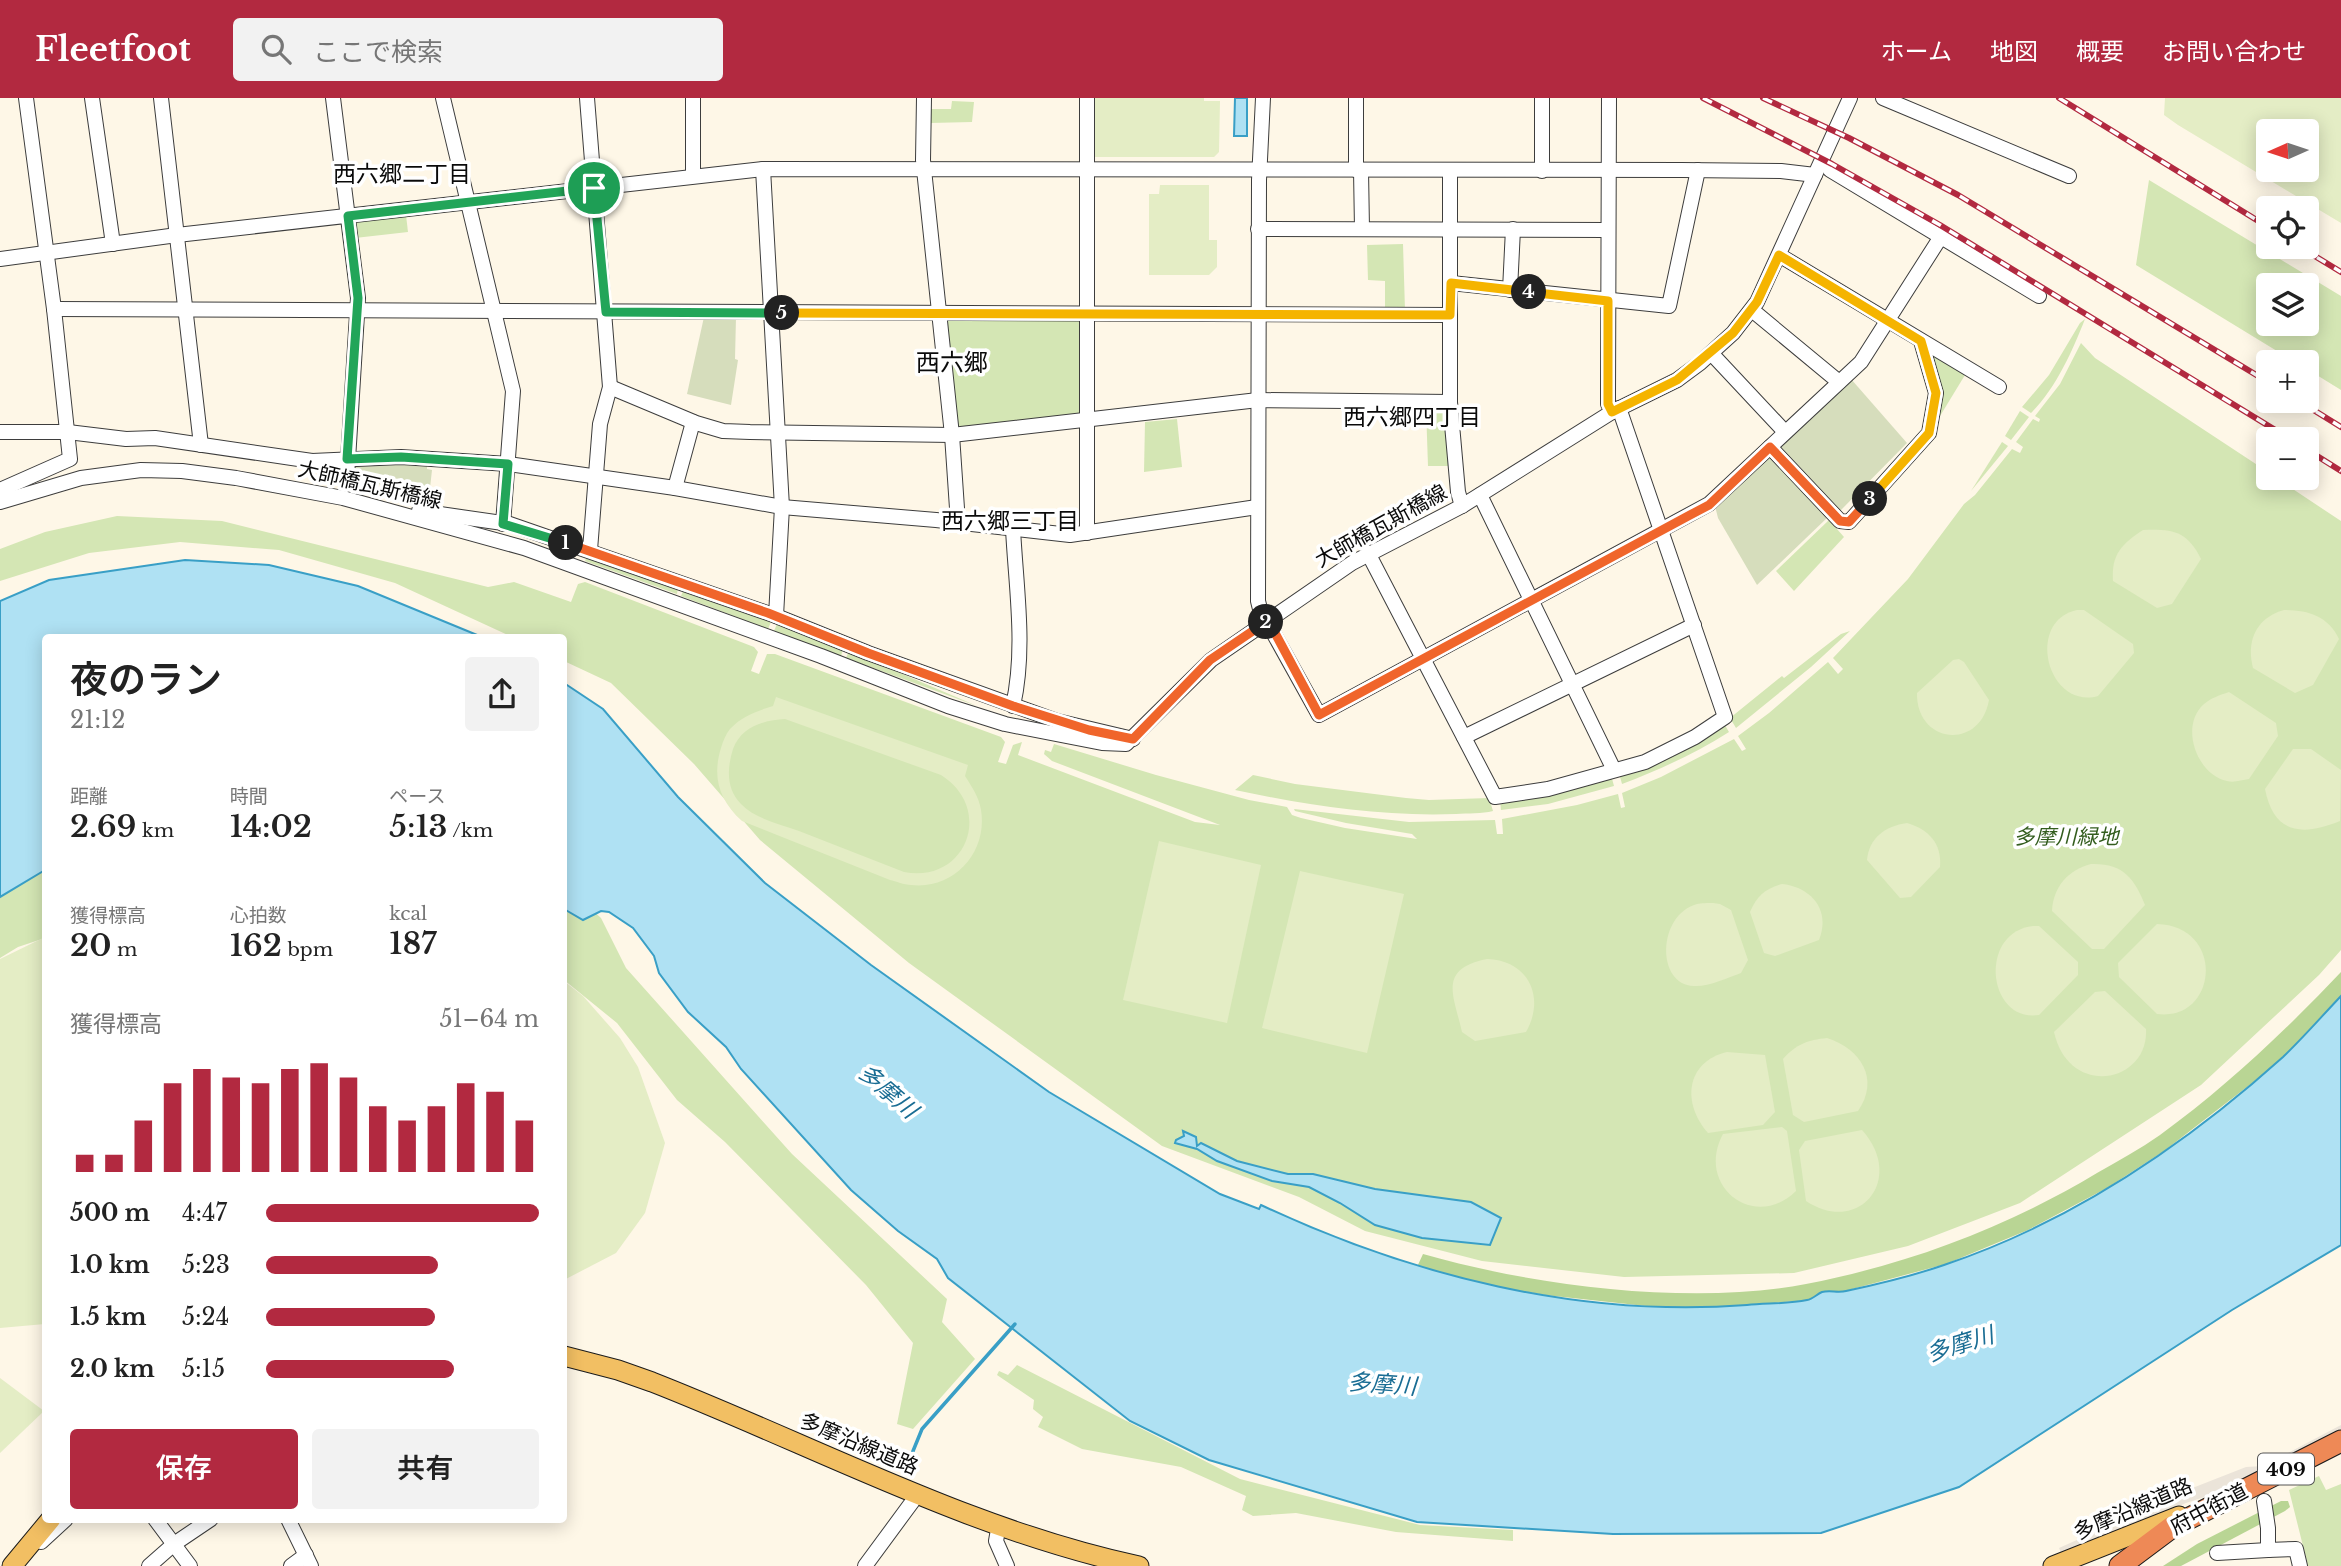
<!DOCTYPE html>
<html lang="ja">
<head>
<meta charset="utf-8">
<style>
	:root { --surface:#fff; --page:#f2f2f2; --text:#222; --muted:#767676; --accent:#b22940 }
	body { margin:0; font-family:"Libre Baskerville","Noto Sans JP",serif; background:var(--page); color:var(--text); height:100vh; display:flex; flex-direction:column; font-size:26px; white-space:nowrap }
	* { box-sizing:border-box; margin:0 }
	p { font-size:23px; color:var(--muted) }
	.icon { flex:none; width:38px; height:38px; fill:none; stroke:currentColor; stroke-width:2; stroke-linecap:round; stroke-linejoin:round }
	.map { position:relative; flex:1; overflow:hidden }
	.side { position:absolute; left:42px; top:536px; width:525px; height:889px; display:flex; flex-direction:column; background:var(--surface); border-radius:7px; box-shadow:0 4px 18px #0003 }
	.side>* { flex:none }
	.needle { width:46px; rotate:267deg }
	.buttons { position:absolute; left:2256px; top:21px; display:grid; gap:14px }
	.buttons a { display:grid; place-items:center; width:63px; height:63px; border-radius:7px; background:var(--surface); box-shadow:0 4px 18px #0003; font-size:35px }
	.pin { position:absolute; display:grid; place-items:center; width:60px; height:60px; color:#fff; margin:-30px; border:4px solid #fff; border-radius:50%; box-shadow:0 2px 7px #0007 }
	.km { position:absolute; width:35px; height:35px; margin:-18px; border-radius:50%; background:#222; color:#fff; font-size:19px; line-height:35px; text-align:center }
	.round { display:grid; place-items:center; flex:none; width:74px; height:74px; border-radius:7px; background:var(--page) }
	.head { display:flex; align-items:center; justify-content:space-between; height:119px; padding:0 28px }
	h1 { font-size:38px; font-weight:600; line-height:52px }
	.figures { display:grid; grid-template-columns:repeat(3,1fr); gap:10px; height:119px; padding:7px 28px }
	.figures div { display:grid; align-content:center }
	.figures b { font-size:30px; font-weight:600 }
	.figures small { font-size:19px; font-weight:400 }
	.figures p { font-size:19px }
	.chart { height:196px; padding:14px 28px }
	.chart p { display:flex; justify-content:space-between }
	.chart svg { width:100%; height:126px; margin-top:7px; stroke:var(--accent); stroke-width:6 }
	.action { display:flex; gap:14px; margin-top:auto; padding:14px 28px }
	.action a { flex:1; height:80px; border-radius:7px; background:var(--accent); color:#fff; font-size:28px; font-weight:600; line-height:80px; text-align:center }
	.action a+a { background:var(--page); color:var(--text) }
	ul { padding:0 28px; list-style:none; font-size:23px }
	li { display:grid; grid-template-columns:112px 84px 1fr; align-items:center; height:52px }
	li i { height:18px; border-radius:9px; background:var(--accent) }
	header { display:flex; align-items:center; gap:42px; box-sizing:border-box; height:98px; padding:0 35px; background:var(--accent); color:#fff }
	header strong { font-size:33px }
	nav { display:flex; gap:38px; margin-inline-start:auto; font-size:24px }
	.search { width:490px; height:63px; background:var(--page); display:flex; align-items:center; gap:18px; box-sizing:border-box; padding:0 24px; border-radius:7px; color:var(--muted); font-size:26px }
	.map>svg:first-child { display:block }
	.green { fill:#d4e6b4; fill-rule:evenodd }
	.forest { fill:#b9d594 }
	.cemetery { fill:#d6ddbc }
	.pitch { fill:#e4edc5; fill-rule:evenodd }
	.plaza { fill:#ebe4d9 }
	.water { fill:#afe1f3; stroke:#399fc6; stroke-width:2 }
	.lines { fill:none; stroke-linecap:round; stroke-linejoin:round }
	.stream { stroke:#399fc6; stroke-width:3.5 }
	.minor-casing { stroke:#3d3d3d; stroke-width:16 }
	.major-casing { stroke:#1b1b1b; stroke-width:21 }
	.highway-casing { stroke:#1b1b1b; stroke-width:23 }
	.minor { stroke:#fff; stroke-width:14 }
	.major { stroke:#f2bf63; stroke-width:19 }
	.highway { stroke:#ee8956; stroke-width:21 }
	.rail-casing { stroke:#b22940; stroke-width:6 }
	.rail { stroke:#fff; stroke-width:3.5; stroke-dasharray:10; stroke-linecap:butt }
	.split-1-casing { stroke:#fff; stroke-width:14 }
	.split-2-casing { stroke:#fff; stroke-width:14 }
	.split-3-casing { stroke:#fff; stroke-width:14 }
	.split-4-casing { stroke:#fff; stroke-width:14 }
	.split-5-casing { stroke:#fff; stroke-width:14 }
	.split-6-casing { stroke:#fff; stroke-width:14 }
	.split-1 { stroke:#22a559; stroke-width:9 }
	.split-2 { stroke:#f0652b; stroke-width:9 }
	.split-3 { stroke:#f0652b; stroke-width:9 }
	.split-4 { stroke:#f5b400; stroke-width:9 }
	.split-5 { stroke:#f5b400; stroke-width:9 }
	.split-6 { stroke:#22a559; stroke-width:9 }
	.labels { text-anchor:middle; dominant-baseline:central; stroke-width:7; stroke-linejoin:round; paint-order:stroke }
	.shield { fill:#fff; stroke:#545454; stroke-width:2 }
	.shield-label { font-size:19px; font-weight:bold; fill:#0a0a0a }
	.street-label { font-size:21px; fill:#0a0a0a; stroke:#fff }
	.park-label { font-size:21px; font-style:italic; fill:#335d1e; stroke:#fff }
	.neighbourhood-label { font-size:23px; fill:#0a0a0a; stroke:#fff }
	.water-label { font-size:23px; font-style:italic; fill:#1a6d94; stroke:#fff }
	.quarter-label { font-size:24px; fill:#0a0a0a; stroke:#fff }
</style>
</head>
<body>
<header>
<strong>Fleetfoot</strong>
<div class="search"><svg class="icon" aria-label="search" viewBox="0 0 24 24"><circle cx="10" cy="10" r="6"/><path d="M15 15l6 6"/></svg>ここで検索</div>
<nav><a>ホーム</a><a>地図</a><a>概要</a><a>お問い合わせ</a></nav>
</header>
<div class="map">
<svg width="2341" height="1468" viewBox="0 0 2341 1468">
	<rect width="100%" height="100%" fill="#fef7e7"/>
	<g class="green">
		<path d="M952,3L974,4L972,24L930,25L931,11H951Z"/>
		<path d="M2149,82L2341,198V292L2307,271L2306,264H2295L2136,167ZM2268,187H2306V226H2268Z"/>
		<path d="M406,117L408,134L355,140L353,123Z"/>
		<path d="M1403,146L1405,212L1385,211V183L1368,182L1367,147Z"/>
		<path d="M948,219L1080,221L1081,313L1078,317L959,331L955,327L944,222Z"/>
		<path d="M2085,221C2072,254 2056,290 2031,315L2022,309L2049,277L2080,225Z"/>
		<path d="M2081,245L2095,260L2268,374V380H2276L2341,423V852L2319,877L2201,987L2020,1105L1908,1148L1794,1175L1624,1179L1482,1163L1365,1133L1299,1099L1162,1048L909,865L760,742L694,666L611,585L564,563V539H512L395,485L279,452L180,444L89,455L0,483V451L45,434L117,418L222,423L488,489L514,484L571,504L578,486L585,484L754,549L758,554L751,573L759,576L767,556H775L1001,639L1005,644L998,664L1006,666L1013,647L1022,644L1018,657L1195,724L1220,727L1052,663L1044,656L1045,652L1051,654L1054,646L1156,677L1249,702L1287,709L1292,717L1301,720L1345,730L1417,741L1412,736L1346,725L1295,713L1294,711L1409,724L1495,722L1497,736H1503L1502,721L1577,707L1618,696L1621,710L1625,709L1622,695L1661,679L1734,641L1742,653L1746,651L1738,638L1769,615L1828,564L1838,576L1843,571L1833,560L1908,481L1964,406L1975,397L2012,351L2020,355L2023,349L2016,344L2033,321L2039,324L2040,321L2035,318L2060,286Z"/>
		<path d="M1929,254L1965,277L1940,318L1937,316Z"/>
		<path d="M1426,310L1447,312L1452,368H1428Z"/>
		<path d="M2020,313L2029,319L2011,342L2005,338Z"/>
		<path d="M1177,321L1182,369L1144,374L1145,324Z"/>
		<path d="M2002,344L2008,348L1971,393Z"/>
		<path d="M1829,422L1844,439L1794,493L1776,473Z"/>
		<path d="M587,458L678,489L677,496L585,463Z"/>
		<path d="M684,491L771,524L768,531L681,498Z"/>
		<path d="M777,526L843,551L841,558L774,533Z"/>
		<path d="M1850,533L1811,569L1736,630L1730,620L1782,578L1784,580L1841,536Z"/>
		<path d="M849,553L977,608L846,560Z"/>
		<path d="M1723,624L1729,634C1696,655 1659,672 1622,686L1619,675Z"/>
		<path d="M1253,677L1295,686L1406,700L1429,702L1489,700L1493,713C1482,716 1468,715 1456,716C1382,719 1306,707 1235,692Z"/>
		<path d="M1611,677L1614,688L1548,706L1501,712L1500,702Z"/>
		<path d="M45,737V840L18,849L0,860V772Z"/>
		<path d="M564,786L601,820L626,870L792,1056L947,1201L942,1224L975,1261L913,1331L897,1326L913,1245L866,1187L725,1044L677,1002L617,925L564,882Z"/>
		<path d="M1017,1267L1240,1381L1420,1427L1513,1432V1443L1396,1434L1296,1415L1253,1418L1242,1412L1246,1398L1181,1369L1082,1351L1038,1329L1043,1319L1033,1311L1034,1302L997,1277L999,1273L1008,1277Z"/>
		<path d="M2319,1378L2326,1392L2341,1386V1468H2308L2289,1392Z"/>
	</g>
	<g class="forest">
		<path d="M2341,874V898L2286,956L2256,982L2164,1053L2107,1090L2028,1132L1946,1166L1841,1194L1825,1193L1810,1202L1722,1209H1655L1545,1197L1483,1186L1417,1169L1423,1156C1534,1188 1692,1208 1806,1186C1909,1166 2007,1129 2097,1075C2118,1063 2140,1051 2160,1037C2226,989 2285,933 2341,874Z"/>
		<path d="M2281,1403H2288L2290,1409L2285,1413L2181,1468H2163L2197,1446Z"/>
	</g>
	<g class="cemetery">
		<path d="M704,219H736L735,261L738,262L731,307L687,296Z"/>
		<path d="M1851,281L1907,345L1840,413L1777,348Z"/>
		<path d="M1769,355L1828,419L1757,487L1718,420L1715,408Z"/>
		<path d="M427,364V371L432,372L429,399L351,379L352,365Z"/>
	</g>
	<g class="pitch">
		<path d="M1095,0H1204V3H1220L1219,54L1214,59H1095Z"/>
		<path d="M2165,0H2341V125L2178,27L2164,17ZM2268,33H2306V72H2268Z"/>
		<path d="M1160,87H1209V142H1217V169L1209,177H1149V96H1159Z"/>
		<path d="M2143,432C2173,431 2187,433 2201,461L2172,506L2157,510L2113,483C2111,456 2122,446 2143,432Z"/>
		<path d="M2077,512H2084L2133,546L2134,555L2098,598C2047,612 2025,523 2077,512Z"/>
		<path d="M2284,512C2308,512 2328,518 2339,541L2313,587L2295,595L2253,570C2246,543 2256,520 2284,512Z"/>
		<path d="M1959,561L1964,564L1989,602C1980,653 1916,646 1917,595L1953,562Z"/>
		<path d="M2229,594L2276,625L2278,638L2249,681C2242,682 2234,685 2227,683C2197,677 2179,628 2204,606C2211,600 2220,597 2229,594Z"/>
		<path d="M776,599L968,667L965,678C972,689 979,699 981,712C988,754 954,792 911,787C904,787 896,783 890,782L742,723C719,702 712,679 721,650C723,643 726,636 730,631C742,618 757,613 773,608ZM785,621L941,677C995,711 966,786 904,774C869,760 834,747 799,733C780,726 755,721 741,706C726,691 727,670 733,651C741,629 764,622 785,621Z"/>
		<path d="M2293,651H2311L2341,672L2340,723C2303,738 2274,737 2265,691Z"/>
		<path d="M1907,725C1928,731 1942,745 1940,769L1911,799L1900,800L1867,762C1869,740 1885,728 1907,725Z"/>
		<path d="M1159,743L1261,767L1227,925L1123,902Z"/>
		<path d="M2091,766C2123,765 2134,780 2145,807L2104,851H2092L2052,813C2053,789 2068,772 2091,766Z"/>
		<path d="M1300,773L1404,796L1367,955L1262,930Z"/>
		<path d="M1782,786C1811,789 1831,812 1819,842L1775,858L1764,855L1750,814C1757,798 1765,791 1782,786Z"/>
		<path d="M1713,805L1720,806L1731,812L1748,862L1741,875C1727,880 1708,889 1694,888C1656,887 1657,817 1697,806C1701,805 1708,805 1713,805Z"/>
		<path d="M2157,826C2226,828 2218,924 2157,916L2119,879L2118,865Z"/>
		<path d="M2033,828H2039L2078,864V877L2039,917C1987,925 1978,834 2033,828Z"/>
		<path d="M45,839V1226L0,1230V861Z"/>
		<path d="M1487,861C1528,862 1546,899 1526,934L1475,943L1462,934C1454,898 1437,871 1487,861Z"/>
		<path d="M564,883L583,898L620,940L638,969L665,1045L645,1115L616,1155L564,1182Z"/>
		<path d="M2105,893L2146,931C2149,985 2069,1001 2054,934L2095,894Z"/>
		<path d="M1827,940C1861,951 1880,981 1858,1013L1804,1024L1793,1017L1783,961C1796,946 1808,942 1827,940Z"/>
		<path d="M1727,954L1765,957L1775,1014L1763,1027L1708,1035C1682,1006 1685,964 1727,954Z"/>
		<path d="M1782,1029L1787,1033L1796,1093C1754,1134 1695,1088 1723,1036Z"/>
		<path d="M1862,1032C1906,1081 1859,1138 1806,1103L1799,1052L1805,1043Z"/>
		<path d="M0,1280L44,1313L0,1355Z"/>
	</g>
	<path class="plaza" d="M2341,1327V1333L2238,1388L2186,1405L2063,1459L2059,1450L2195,1389L2246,1369L2263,1368Z"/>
	<g class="water">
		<path d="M1235,0H1247V38H1234Z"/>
		<path d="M185,462L269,467L358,488L482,539H46L45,772L0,799V503L49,482Z"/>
		<path d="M564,585L603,611L678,699L765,785L871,867L1049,994L1220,1096L1259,1111L1261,1107C1412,1178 1580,1220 1747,1207C1767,1205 1788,1206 1807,1202C1813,1201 1817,1196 1822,1194C1830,1192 1838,1195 1846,1193C1879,1186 1912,1178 1944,1167C2069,1125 2185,1047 2283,959C2303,940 2322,918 2341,898V1147L2232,1212L1959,1389L1821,1435L1613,1436L1417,1424L1209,1362L1130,1323L948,1180L937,1161L898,1133L851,1092L741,971L726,949L688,914L659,875L654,858L633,830L609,814L601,813L583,822L564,811Z"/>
		<path d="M1183,1033L1196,1039L1197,1048L1201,1045L1237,1063L1288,1076H1313L1375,1091L1471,1104L1501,1120L1490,1147L1422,1140L1375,1127L1340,1105L1309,1089L1272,1083L1217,1063L1197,1051L1175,1045L1176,1042L1184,1038Z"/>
	</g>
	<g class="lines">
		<path class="stream" d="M911,1358L922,1331L1015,1226"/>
		<g class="minor-casing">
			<g id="minor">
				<path d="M92,0L113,146"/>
				<path d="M161,0L201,347"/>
				<path d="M333,0L358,200L347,378"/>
				<path d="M443,0L513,293L503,426"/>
				<path d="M587,0L610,289L600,326L590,452"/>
				<path d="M924,0L923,62L952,337L958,425"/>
				<path d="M1087,0V435"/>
				<path d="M1263,0L1259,82L1258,503L1260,511L1319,617L1709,406L1861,264L1942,137"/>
				<path d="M1542,0V73"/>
				<path d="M1609,0L1608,294V306L1612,314"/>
				<path d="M1883,0L2069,78"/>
				<path d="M763,71L782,409L776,518"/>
				<path d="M1356,72V0"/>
				<path d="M1361,72L1362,131"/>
				<path d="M1830,72L2039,198"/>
				<path d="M1450,73V304L1458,394L1462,408"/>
				<path d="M693,78V0"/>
				<path d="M1258,131L1608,132"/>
				<path d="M1779,157L1999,289"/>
				<path d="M0,161L177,137L763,71L1682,72L1781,73L1815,77"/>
				<path d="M1451,185L1669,208L1698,72"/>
				<path d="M1510,192L1513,131"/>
				<path d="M54,211L1450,217"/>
				<path d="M1752,212L1839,284"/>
				<path d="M1711,255L1785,334"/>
				<path d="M610,289L696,325L723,333L750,334L952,337L1258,302L1450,304"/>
				<path d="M0,334H68L126,341L155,340L312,363L401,359L508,366L675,390L782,409L936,422L1070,437L1257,409"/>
				<path d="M1770,349L1840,423L1849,424L1929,335L1936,295L1921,243"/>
				<path d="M675,390L693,324"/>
				<path d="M0,392L70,361L54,211L26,0"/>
				<path d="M1480,397L1614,672"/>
				<path d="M0,404L81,380L141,372L182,373L236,380L343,400L524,450L821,558L948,608L1005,626L1102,645L1126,646L1211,562L1352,465L1462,408L1612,314L1677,282L1700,265L1733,235L1757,204L1850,0"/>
				<path d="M419,413L510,426L776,518L868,555L1057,623L1133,641"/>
				<path d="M1013,431C1016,490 1026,550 1013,608"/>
				<path d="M1368,455L1495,699L1548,691L1645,664L1695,639L1725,619L1619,310"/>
				<path d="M1464,639L1694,527"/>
				<path d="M2264,1403L2268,1430V1452L2296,1451L2300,1468"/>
				<path d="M155,1421L190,1468"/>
				<path d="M288,1421L311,1468"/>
				<path d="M999,1426L996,1443L1007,1468"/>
				<path d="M41,1444L66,1421"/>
				<path d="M2217,1455L2268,1452"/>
				<path d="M149,1468L174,1446L211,1421"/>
				<path d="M291,1468L306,1457"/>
				<path d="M865,1468L918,1396"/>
			</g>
		</g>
		<g class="major-casing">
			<g id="major">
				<path d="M564,1258L618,1272L652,1284C813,1347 970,1432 1139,1468"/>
				<path d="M12,1468L51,1421"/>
				<path d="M2053,1468L2179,1418"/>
			</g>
		</g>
		<g class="highway-casing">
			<path id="highway" d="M2120,1468L2172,1429L2341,1343"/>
		</g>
		<use href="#minor" class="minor"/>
		<use href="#major" class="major"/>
		<use href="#highway" class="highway"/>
		<g class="rail-casing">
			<g id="rail">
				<path d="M1703,0L1832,66L1940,127L2290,341"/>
				<path d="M1763,0L1849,40L1958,97L2268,284"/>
				<path d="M2059,0L2268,129"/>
				<path d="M2300,149L2341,174"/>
				<path d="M2299,303L2341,329"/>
				<path d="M2306,351L2341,373"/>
			</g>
		</g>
		<use href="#rail" class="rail"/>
	</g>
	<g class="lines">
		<g class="split-1-casing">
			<path id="split-1" d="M566,445L503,426L508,366L401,359L347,361L358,200L348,118L594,90"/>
		</g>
		<g class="split-2-casing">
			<path id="split-2" d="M566,445L768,515L868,555L1013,608L1089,632L1133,641L1210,562L1266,524"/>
		</g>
		<g class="split-3-casing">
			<path id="split-3" d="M1266,524L1275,535L1319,617L1690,417L1709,407L1770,349L1840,423L1849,424L1870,401"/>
		</g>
		<g class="split-4-casing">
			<path id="split-4" d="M1529,194L1608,203V306L1612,314L1677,282L1733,235L1757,204L1779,157L1921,243L1936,295L1929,335L1870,401"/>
		</g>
		<g class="split-5-casing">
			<path id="split-5" d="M782,215L1450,217L1451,185L1529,194"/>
		</g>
		<g class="split-6-casing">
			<path id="split-6" d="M594,90L606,214L782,215"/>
		</g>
		<use href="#split-1" class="split-1"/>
		<use href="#split-2" class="split-2"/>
		<use href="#split-3" class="split-3"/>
		<use href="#split-4" class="split-4"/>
		<use href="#split-5" class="split-5"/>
		<use href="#split-6" class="split-6"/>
	</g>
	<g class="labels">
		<rect class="shield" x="2258" y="1355.5" width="56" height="31" rx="5"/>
		<g class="shield-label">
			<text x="2286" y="1371">409</text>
		</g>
		<g class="street-label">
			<text transform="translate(370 387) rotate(13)">大師橋瓦斯橋線</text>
			<text transform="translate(1381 428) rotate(-29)">大師橋瓦斯橋線</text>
			<text transform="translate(859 1346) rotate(23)">多摩沿線道路</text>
			<text transform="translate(2133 1411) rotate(-23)">多摩沿線道路</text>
			<text transform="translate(2209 1411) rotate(-28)">府中街道</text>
		</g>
		<g class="park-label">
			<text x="2066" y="739">多摩川緑地</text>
		</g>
		<g class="neighbourhood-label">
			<text x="402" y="76">西六郷二丁目</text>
			<text x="1412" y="319">西六郷四丁目</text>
			<text x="1010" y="423">西六郷三丁目</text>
		</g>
		<g class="water-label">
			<text transform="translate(888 993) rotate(41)">多摩川</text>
			<text transform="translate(1960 1246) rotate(-17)">多摩川</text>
			<text transform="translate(1382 1286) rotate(4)">多摩川</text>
		</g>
		<g class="quarter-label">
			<text x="952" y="264">西六郷</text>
		</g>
	</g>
</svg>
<div class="buttons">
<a><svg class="needle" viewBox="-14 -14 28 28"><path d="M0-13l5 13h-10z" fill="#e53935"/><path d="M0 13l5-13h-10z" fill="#767676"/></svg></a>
<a><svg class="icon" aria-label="locate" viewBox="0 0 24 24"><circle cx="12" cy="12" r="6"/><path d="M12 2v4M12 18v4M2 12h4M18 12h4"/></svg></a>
<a><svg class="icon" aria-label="layers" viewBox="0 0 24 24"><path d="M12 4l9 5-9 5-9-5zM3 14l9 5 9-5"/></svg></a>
<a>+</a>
<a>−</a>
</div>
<div class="pin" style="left:594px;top:90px;background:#1e9e55"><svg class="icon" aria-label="arrive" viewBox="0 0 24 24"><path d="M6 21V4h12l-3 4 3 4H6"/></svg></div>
<b class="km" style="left:566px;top:445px">1</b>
<b class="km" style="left:1266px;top:524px">2</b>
<b class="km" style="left:1870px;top:401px">3</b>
<b class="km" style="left:1529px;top:194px">4</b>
<b class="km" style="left:782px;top:215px">5</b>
<section class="side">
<div class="head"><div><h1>夜のラン</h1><p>21:12</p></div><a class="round"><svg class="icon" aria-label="share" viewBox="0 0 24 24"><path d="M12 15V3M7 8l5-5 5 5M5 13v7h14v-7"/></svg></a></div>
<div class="figures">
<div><p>距離</p><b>2.69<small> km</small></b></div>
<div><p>時間</p><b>14:02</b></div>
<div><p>ペース</p><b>5:13<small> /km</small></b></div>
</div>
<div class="figures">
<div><p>獲得標高</p><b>20<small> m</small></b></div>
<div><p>心拍数</p><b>162<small> bpm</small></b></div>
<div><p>kcal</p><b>187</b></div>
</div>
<div class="chart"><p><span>獲得標高</span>51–64 m</p>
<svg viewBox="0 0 160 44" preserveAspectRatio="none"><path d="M5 44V38M15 44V38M25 44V26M35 44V13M45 44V8M55 44V11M65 44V13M75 44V8M85 44V6M95 44V11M105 44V21M115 44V26M125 44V21M135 44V13M145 44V16M155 44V26"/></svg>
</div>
<ul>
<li><b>500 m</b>4:47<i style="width:100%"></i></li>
<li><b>1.0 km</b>5:23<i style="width:63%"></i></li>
<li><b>1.5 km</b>5:24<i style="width:62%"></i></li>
<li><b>2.0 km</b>5:15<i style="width:69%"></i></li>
</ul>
<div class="action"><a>保存</a><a>共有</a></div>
</section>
</div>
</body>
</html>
